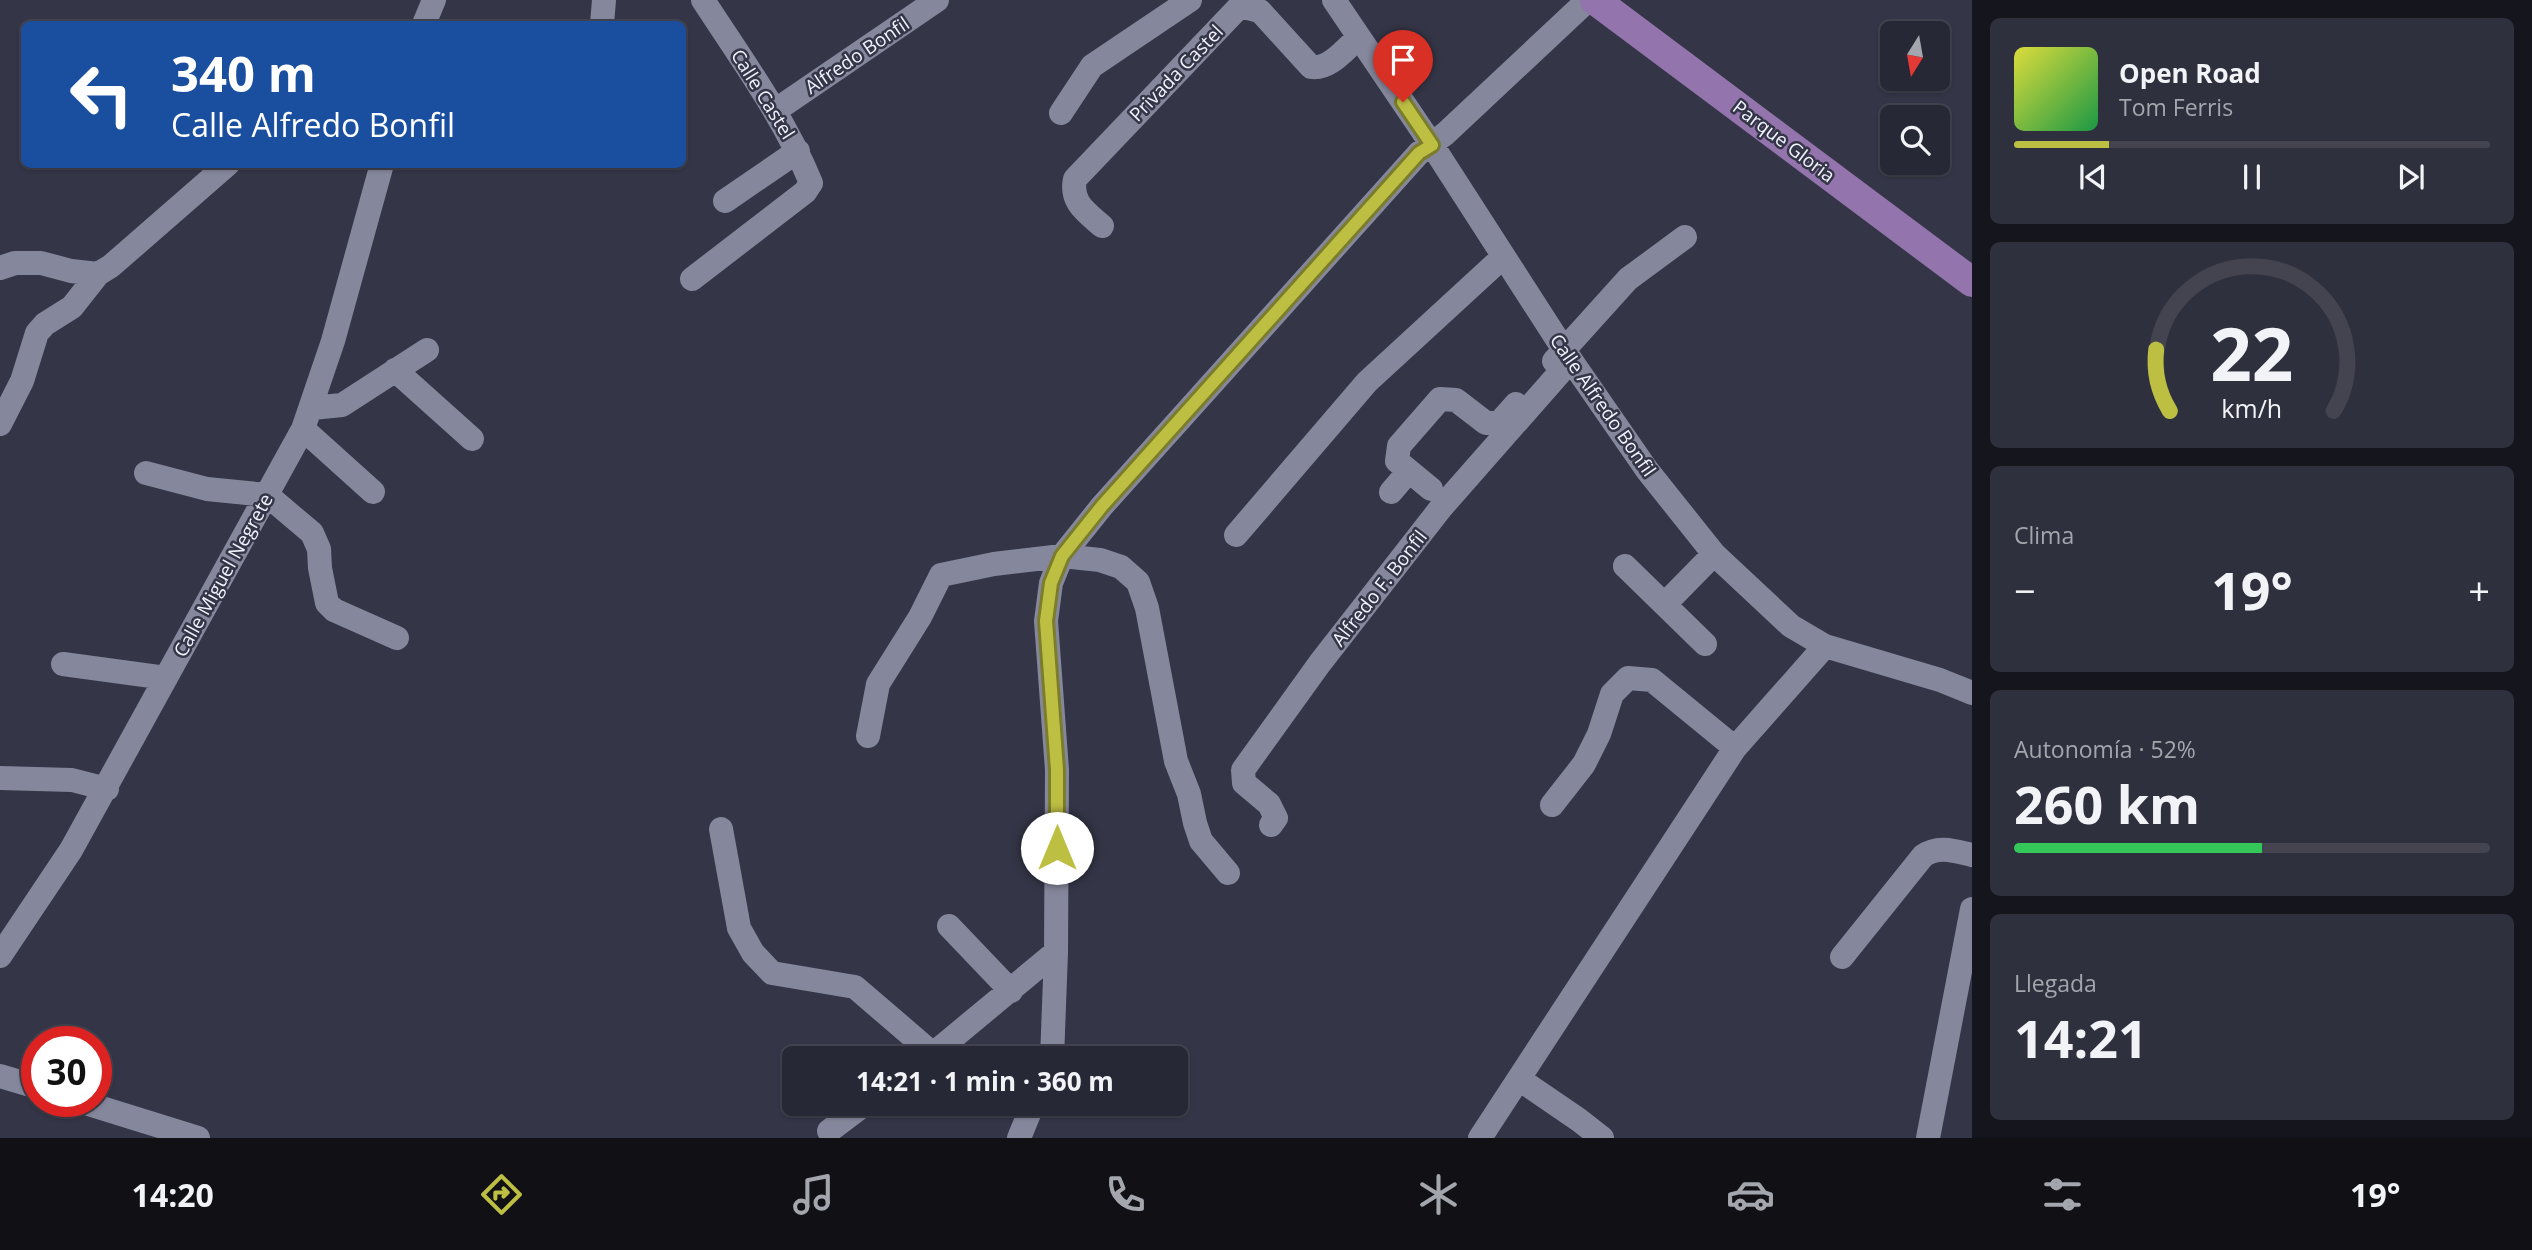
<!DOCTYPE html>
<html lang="es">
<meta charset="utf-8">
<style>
:root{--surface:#272835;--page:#2f303d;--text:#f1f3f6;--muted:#a4a6ad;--line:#434450;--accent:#bdbf43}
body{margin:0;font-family:"Open Sans",sans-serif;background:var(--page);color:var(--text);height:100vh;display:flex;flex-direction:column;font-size:26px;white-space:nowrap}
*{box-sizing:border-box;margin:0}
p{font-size:23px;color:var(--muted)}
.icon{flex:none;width:38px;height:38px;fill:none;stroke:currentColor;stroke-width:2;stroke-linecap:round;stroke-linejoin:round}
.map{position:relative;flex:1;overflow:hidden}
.panel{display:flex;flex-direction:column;gap:18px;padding:18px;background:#15161d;width:560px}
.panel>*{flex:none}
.guide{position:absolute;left:21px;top:21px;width:665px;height:147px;border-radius:10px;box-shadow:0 2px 5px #0004,0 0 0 2px var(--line);background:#1a4fa0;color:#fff;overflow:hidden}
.needle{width:46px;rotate:191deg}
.tools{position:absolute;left:1880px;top:21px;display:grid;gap:14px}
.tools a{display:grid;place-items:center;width:70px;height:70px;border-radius:10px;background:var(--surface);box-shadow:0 2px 5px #0004,0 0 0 2px var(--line);font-size:35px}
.speed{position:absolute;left:21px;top:1026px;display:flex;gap:14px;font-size:35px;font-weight:700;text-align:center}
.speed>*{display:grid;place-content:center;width:91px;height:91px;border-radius:50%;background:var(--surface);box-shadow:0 2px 5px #0004,0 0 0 2px var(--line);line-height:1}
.speed .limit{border:10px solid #d22;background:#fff;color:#111}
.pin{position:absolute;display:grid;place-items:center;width:60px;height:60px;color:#fff;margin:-72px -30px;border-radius:50% 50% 50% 0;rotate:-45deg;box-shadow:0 0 7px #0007}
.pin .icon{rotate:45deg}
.me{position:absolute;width:77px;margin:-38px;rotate:0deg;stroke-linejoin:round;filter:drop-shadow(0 0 5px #0008)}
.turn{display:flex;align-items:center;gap:24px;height:147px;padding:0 35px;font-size:32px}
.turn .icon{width:91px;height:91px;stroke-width:2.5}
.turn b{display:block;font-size:49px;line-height:60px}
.big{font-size:52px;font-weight:700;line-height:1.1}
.panel .tile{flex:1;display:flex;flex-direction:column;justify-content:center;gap:10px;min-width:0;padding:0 24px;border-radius:10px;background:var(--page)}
.panel .dial{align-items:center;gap:0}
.dial svg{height:182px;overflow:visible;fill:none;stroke:var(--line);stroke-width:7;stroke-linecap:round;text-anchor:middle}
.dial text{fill:var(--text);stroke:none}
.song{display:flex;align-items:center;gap:21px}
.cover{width:84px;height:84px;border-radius:10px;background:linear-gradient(135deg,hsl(60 70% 55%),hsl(140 70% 35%))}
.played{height:7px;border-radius:4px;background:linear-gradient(90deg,var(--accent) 20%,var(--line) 20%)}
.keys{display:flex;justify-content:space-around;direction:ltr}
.heat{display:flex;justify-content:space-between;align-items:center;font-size:38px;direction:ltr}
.charge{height:10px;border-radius:5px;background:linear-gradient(90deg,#34c759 52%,var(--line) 0)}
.trip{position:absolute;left:782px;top:1046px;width:406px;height:70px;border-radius:10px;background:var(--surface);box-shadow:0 2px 5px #0004,0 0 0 2px var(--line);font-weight:700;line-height:70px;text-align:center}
.tabs{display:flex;height:112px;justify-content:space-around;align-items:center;background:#101015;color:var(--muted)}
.tabs .icon{width:49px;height:49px}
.tabs .active{color:var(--accent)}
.tabs b{font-size:32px;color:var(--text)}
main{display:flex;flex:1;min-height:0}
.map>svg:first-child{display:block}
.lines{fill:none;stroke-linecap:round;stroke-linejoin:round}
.minor{stroke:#85879c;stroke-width:24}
.major{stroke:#9374ad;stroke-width:30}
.route-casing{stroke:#7b7c2c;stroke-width:18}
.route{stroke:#bdbf43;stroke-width:12}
.labels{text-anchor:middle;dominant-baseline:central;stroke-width:5;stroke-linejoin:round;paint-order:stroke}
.street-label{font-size:19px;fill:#f1f2fe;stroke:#343647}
</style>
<main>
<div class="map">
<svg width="1972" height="1138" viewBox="0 0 1972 1138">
<rect width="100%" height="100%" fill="#343647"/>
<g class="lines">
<path class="minor" d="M 1334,0 L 1432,145 L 1564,350 L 1647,470 L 1714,554 L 1791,626 L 1825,646 L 1940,680 L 1972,693
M 424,24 L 434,0
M 602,24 L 604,0
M 776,110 L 937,0
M 1061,113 L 1092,66 L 1190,0
M 725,201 L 798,151
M 1102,226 C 1086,212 1070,202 1075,179 L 1240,6 L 1260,11 L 1311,67 C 1330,70 1346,48 1359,37
M 0,268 L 15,263 L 41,263 L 71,271 L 98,274 L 111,266 L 228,164
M 692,279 L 805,192 L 811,183 C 784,117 742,60 703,0
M 1554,361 L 1628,279 L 1685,237
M 395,370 L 472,439
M 312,408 L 342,405 L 427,350
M 0,424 L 22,381 L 37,333 L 45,324 L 72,307 L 98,274
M 303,429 L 373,492
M 146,473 L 207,489 L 267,495 L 312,533 L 319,549 L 320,568 L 327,603 L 334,610 L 397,638
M 1431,489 L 1397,461 L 1399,446 L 1440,399 L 1456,400 L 1486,423 L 1499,423 L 1516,404
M 1391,492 L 1409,471
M 1236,535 L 1367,382 L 1503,257
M 1625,566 L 1705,644
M 1665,604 L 1714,554
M 63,664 L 166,678
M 868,736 L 878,684 L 920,617 L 941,575 L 994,564 L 1062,556 L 1100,560 L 1121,567 L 1138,582 L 1147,608 L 1176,761 L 1189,794 L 1195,823 L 1201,841 L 1228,873
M 0,778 L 72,780 L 107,789
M 1552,805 L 1584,764 L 1599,734 L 1612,694 L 1628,678 L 1652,680 L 1735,748
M 1271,825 L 1276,818 L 1269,804 L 1244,783 L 1243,770 L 1320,663 L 1440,509 L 1571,360
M 721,829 L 739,928 L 753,953 L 772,973 L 855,987 L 933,1054
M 949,926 L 1011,991
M 0,956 L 71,850 L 303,429 L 333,341 L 382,164
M 1842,957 L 1923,856 C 1938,845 1955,851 1972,855
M 927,1059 L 1056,952
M 1052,1059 L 1056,952 L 1057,770 L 1046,621 L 1051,583 L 1062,556 L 1102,506 L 1419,153 L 1445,134 L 1588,0
M 0,1076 L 37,1087
M 1519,1079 L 1579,1120 L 1602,1138
M 79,1101 L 198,1138
M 829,1131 L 865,1104
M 1019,1138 L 1033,1104
M 1480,1138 L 1735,748 L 1825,646
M 1928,1138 L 1972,909"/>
<path class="major" d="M 1595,0 L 1972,282"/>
</g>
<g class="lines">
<g class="route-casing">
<path id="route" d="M 1057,848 L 1057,770 L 1046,621 L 1051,583 L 1062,556 L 1102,506 L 1419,153 L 1432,145 L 1403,102"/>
</g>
<use href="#route" class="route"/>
</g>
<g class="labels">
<g class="street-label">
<text transform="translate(857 55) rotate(-34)">Alfredo Bonfil</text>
<text transform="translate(1176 73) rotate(-46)">Privada Castel</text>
<text transform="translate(763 94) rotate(58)">Calle Castel</text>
<text transform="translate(1784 141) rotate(37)">Parque Gloria</text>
<text transform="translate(1603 405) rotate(55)">Calle Alfredo Bonfil</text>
<text transform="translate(223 575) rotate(-61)">Calle Miguel Negrete</text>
<text transform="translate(1379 588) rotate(-52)">Alfredo F. Bonfil</text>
</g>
</g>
</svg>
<div class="tools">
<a><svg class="needle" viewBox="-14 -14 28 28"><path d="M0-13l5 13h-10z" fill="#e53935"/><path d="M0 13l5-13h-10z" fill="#a4a6ad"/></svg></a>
<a><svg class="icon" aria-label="search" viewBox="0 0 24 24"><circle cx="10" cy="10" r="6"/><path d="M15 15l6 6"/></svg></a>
</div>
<div class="speed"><div class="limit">30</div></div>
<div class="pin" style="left:1403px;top:102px;background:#d93025"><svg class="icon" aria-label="arrive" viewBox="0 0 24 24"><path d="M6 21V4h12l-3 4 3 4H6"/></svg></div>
<svg class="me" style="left:1057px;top:848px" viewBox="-20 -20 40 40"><circle r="19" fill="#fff"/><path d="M0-13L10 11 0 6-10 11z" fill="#bdbf43"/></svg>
<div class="trip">14:21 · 1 min · 360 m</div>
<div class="guide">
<div class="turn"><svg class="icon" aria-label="left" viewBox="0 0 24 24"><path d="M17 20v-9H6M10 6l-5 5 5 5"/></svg><div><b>340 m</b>Calle Alfredo Bonfil</div></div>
</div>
</div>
<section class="panel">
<div class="tile">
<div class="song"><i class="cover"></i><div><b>Open Road</b><p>Tom Ferris</p></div></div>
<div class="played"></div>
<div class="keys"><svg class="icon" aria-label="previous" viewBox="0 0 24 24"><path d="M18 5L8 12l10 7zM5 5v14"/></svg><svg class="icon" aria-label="pause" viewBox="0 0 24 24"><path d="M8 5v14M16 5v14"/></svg><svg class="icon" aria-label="next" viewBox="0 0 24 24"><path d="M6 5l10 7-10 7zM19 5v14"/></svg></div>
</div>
<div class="tile dial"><svg viewBox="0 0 100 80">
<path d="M14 69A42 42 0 1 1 86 69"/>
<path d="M14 69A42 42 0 0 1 8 42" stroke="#bdbf43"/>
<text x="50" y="56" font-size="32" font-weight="700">22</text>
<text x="50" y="72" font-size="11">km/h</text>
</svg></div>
<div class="tile"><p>Clima</p>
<div class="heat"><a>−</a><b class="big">19°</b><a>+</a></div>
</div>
<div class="tile"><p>Autonomía · 52%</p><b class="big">260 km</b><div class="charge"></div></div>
<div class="tile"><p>Llegada</p><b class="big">14:21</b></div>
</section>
</main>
<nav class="tabs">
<b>14:20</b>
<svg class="icon active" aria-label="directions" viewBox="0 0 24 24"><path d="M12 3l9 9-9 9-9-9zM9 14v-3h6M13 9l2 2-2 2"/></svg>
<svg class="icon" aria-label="music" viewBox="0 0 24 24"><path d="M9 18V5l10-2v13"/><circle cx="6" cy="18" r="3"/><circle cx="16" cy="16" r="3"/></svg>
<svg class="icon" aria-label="phone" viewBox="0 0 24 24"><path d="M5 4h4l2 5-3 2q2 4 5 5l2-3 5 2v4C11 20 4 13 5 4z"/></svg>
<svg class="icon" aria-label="climate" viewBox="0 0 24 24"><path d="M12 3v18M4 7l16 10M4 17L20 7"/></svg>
<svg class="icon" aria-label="car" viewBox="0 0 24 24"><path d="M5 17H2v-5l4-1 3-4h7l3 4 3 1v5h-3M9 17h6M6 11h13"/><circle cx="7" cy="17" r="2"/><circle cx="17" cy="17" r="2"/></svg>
<svg class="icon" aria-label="filters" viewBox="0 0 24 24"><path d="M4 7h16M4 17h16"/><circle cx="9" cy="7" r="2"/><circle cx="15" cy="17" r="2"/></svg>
<b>19°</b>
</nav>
